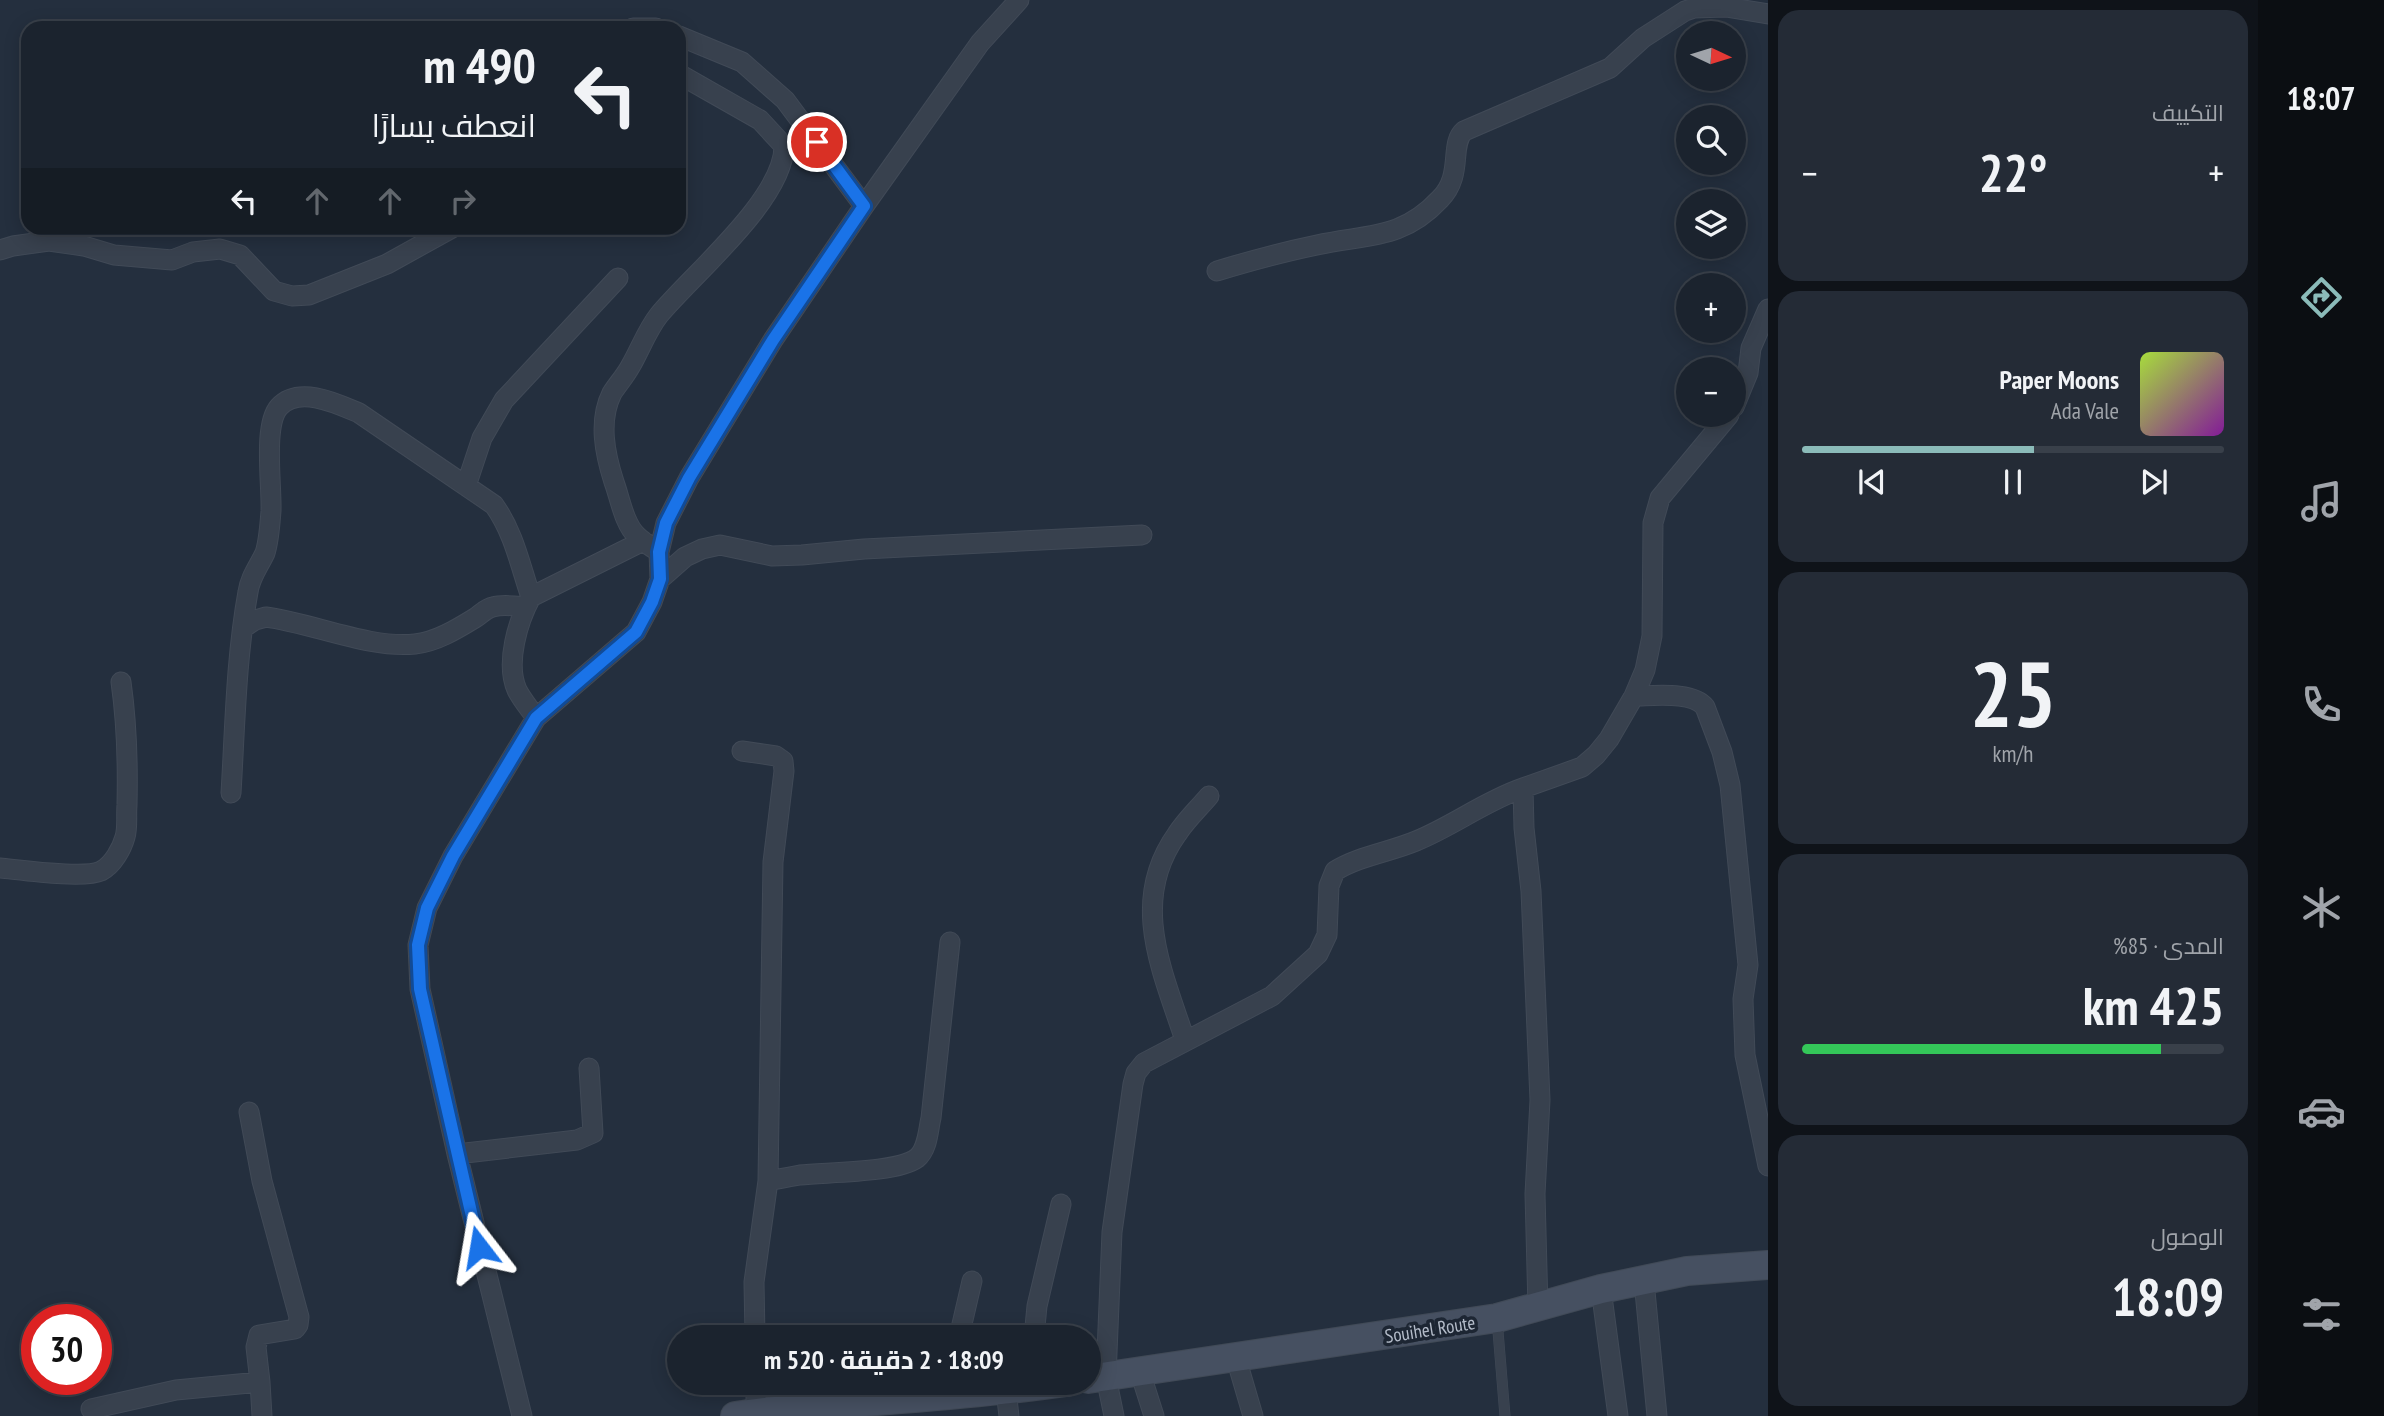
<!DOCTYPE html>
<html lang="ar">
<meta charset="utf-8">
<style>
:root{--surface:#1b232e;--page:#242b36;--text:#f1f3f6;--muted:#a0a4aa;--line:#39404a;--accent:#8bbbb9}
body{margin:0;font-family:"PT Sans Narrow",Cairo,sans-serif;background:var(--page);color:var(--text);direction:rtl;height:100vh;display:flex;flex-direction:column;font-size:26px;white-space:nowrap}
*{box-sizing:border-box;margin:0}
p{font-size:23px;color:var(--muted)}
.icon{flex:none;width:38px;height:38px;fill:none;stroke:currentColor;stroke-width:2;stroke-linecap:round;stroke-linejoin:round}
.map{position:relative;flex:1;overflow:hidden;direction:ltr}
.sheet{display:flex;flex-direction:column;gap:10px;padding:10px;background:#0f1319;width:490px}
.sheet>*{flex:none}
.banner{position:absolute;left:21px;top:21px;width:665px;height:214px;border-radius:21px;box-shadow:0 4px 18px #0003,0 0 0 2px var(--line);direction:rtl;background:#1b232e;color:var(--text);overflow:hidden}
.needle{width:46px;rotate:94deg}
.tools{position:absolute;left:1676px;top:21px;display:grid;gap:14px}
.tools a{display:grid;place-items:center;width:70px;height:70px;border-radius:50%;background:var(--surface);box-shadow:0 4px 18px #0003,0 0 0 2px var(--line);font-size:35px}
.speed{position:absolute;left:21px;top:1304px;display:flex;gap:14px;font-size:35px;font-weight:700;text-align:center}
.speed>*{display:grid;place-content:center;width:91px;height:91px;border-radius:50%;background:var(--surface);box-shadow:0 4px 18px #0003,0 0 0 2px var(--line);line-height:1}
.speed .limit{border:10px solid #d22;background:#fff;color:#111}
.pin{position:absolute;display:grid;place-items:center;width:60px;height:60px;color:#fff;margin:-30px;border:4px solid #fff;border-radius:50%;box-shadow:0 2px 7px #0007}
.me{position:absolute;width:77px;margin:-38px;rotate:346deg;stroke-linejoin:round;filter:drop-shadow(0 0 5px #0008)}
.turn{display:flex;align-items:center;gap:24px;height:147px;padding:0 35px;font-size:32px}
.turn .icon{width:91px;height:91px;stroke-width:2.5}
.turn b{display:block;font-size:49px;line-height:60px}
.lanes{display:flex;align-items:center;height:66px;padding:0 35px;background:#0003;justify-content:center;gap:35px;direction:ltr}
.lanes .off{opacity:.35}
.big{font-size:52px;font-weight:700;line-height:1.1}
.sheet .widget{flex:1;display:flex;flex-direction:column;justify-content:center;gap:10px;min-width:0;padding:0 24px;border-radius:21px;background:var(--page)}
.sheet .dial{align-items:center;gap:0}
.dial b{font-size:91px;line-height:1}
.song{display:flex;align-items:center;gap:21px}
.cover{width:84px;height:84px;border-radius:10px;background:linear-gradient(135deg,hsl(80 70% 55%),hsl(290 70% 35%))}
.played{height:7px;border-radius:4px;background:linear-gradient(90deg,var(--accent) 55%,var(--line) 55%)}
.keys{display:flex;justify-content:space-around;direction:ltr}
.heat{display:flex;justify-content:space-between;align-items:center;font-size:38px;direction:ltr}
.charge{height:10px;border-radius:5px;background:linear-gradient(90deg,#34c759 85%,var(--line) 0)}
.trip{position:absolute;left:667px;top:1325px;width:434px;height:70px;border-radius:35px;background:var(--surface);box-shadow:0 4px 18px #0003,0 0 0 2px var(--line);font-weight:700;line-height:70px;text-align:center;direction:rtl}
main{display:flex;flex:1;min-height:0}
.tabs{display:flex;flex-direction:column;width:126px;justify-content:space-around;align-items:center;background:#0b0e12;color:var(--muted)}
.tabs .icon{width:49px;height:49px}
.tabs .current{color:var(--accent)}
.tabs b{font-size:32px;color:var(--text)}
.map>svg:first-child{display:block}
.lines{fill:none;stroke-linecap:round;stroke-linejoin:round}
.lane-casing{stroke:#414a57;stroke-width:11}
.street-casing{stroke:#414a57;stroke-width:21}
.secondary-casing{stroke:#414a57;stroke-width:30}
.lane{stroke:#38414e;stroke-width:10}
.street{stroke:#38414e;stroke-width:19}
.secondary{stroke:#465061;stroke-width:28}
.route-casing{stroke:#114b97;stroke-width:18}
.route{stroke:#1a73e8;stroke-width:12}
.labels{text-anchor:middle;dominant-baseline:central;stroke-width:7;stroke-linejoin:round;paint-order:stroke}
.street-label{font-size:19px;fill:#b4bcc9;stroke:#1d2633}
</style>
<main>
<nav class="tabs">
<b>18:07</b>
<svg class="icon current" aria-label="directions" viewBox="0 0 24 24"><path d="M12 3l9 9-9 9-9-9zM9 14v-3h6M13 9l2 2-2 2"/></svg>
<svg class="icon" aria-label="music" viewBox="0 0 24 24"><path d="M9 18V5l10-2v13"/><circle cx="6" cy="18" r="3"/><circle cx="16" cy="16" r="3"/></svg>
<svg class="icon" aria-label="phone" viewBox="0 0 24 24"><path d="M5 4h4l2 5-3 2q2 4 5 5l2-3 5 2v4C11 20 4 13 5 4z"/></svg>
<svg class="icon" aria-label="climate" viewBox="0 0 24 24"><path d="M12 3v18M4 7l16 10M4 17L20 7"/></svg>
<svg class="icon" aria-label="car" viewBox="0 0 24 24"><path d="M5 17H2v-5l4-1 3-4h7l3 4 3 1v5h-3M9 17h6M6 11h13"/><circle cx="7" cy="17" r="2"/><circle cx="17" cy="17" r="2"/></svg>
<svg class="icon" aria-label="filters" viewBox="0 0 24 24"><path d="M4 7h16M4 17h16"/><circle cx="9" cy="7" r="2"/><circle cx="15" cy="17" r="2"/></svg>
</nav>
<section class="sheet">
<div class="widget"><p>التكييف</p>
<div class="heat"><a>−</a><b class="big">22°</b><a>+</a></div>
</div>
<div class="widget">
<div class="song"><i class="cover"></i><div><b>Paper Moons</b><p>Ada Vale</p></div></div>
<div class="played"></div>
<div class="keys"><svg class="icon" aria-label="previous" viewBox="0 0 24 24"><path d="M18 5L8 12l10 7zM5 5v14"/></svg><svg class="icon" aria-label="pause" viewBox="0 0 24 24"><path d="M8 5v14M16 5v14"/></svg><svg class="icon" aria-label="next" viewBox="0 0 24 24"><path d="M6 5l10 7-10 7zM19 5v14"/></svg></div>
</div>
<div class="widget dial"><b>25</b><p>km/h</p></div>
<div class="widget"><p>المدى · 85%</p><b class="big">425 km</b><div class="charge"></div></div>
<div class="widget"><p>الوصول</p><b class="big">18:09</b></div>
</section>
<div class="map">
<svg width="1768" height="1416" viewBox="0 0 1768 1416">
<rect width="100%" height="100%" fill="#242f3e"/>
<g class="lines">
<g class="lane-casing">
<path id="lane" d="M 1497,1319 L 1505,1416"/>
</g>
<g class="street-casing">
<path id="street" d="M 633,28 L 656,28
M 679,36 L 742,62 L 785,100 L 864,206
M 0,250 L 13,246 L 49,241 L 84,246 L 114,255 L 172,260 L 193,252 L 220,249 L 240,255 L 274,291 L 292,296 L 309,295 L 387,264 L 452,228
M 1217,271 C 1250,261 1283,252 1317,245 C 1367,234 1402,240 1440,199 C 1464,175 1449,144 1464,131 L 1610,68 L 1643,38 L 1685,11 L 1694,8 L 1726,7 L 1768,14
M 1734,407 L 1748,373 L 1751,348 L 1768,309
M 466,486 L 482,438 L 504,400 L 618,278
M 659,552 C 652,547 643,542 637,536 C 624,524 620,498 614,482 C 605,454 598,421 612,393 C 618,384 625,376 630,367 C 640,350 647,330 659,315 C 693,274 784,199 784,146 L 760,120 L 679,74
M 660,579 L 685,557 L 702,549 L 720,545 L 772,556 L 802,555 L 864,549 L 1142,535
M 243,628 L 255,620 L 266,617 C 312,623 370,649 415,644 C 436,642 457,629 475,618 C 480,615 486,608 493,607 C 503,604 515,606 525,607
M 1634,696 C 1653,696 1693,691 1705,707 L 1722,752 L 1730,785 L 1748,965 L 1743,999 L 1745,1055 L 1768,1166
M 536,718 C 530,709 522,700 517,690 C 505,663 518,621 531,597 L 643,541
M 742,751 L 776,756 L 783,761 L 784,771 L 773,862 L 768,1181 L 754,1282 L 755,1337
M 231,793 C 235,727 236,658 248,592 C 250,577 259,566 265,553 C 269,541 270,523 271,511 C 272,485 263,425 279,407 C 299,385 338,404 359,413 L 494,505 C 514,533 520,565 531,597
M 0,868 C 21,870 84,879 101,871 C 113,865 122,848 125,837 C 128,827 126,815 127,805 C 128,762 127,724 121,682
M 1185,1040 C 1162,970 1129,901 1177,834 C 1186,820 1198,809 1209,796
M 249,1112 L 262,1181 L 299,1317 L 298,1325 L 295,1329 L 259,1335 L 256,1347 L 260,1382
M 457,1154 L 577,1140 L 593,1133 L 589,1068
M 768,1181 C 778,1179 789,1177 800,1175 C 827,1172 897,1173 917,1158 C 928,1149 928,1130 931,1118 L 950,942
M 1644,1281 L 1657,1416
M 1601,1289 L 1618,1416
M 1538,1308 L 1535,1194 L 1540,1100 L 1531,891 L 1524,828 L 1523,788 L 1582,767 L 1596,755 L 1609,739 L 1634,696 L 1645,670 L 1652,636 L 1653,523 L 1660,498 L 1729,415
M 959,1337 L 972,1281
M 1034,1337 L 1037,1306 L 1061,1204
M 1236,1358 L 1253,1416
M 1140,1372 L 1154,1416
M 756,1382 L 756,1413
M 1006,1391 L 1009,1416
M 91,1409 L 176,1390 L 260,1382 L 262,1416
M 522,1416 L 457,1154 L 420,989 L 418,945 L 427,908 L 453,856 L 536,718 L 636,632 L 652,602 L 660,579 L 659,552 L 666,523 L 689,478 L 773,340 L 864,206 L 980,43 L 1019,0
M 1114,1416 L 1106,1377 L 1112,1232 L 1133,1084 L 1136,1073 L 1144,1063 L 1272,996 L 1318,954 L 1327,935 L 1329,886 L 1335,871 C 1359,856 1390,852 1416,841 C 1453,826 1485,801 1523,788"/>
</g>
<g class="secondary-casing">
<path id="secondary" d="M 1088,1379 L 1497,1318 L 1601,1289 L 1687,1271 L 1768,1265
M 735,1416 C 846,1400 957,1398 1067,1382"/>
</g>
<use href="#lane" class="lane"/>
<use href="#street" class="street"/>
<use href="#secondary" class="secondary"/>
</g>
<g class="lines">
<g class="route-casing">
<path id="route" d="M 479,1247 L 420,989 L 418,945 L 427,908 L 453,856 L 536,718 L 636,632 L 652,602 L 660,579 L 659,552 L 666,523 L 689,478 L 773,340 L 864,206 L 817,142"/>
</g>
<use href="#route" class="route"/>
</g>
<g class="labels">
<g class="street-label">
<text transform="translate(1430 1329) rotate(-9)">Souihel Route</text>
</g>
</g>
</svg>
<div class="tools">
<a><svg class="needle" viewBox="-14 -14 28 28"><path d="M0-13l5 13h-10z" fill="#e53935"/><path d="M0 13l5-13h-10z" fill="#a0a4aa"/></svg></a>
<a><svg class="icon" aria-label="search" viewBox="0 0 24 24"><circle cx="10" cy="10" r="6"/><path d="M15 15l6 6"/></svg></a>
<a><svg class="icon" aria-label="layers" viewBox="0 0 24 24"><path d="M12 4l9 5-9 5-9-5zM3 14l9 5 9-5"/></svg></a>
<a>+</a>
<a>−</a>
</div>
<div class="speed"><div class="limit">30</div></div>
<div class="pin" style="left:817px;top:142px;background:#d93025"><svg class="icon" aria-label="arrive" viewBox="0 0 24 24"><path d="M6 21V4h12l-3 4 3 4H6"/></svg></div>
<svg class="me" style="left:479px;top:1247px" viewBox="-20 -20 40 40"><path d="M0-17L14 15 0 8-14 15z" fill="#1a73e8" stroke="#fff" stroke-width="4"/></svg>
<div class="trip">18:09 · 2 دقيقة · 520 m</div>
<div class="banner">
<div class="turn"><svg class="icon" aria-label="left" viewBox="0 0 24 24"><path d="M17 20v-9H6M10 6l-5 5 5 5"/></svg><div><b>490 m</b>انعطف يسارًا</div></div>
<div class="lanes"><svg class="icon" aria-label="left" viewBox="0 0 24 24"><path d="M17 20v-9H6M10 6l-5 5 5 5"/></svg><svg class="icon off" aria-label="ahead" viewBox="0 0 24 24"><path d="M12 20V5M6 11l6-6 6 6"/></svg><svg class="icon off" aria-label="ahead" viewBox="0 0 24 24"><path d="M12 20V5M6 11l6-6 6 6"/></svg><svg class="icon off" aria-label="right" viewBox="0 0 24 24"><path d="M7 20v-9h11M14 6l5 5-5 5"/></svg></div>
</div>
</div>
</main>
